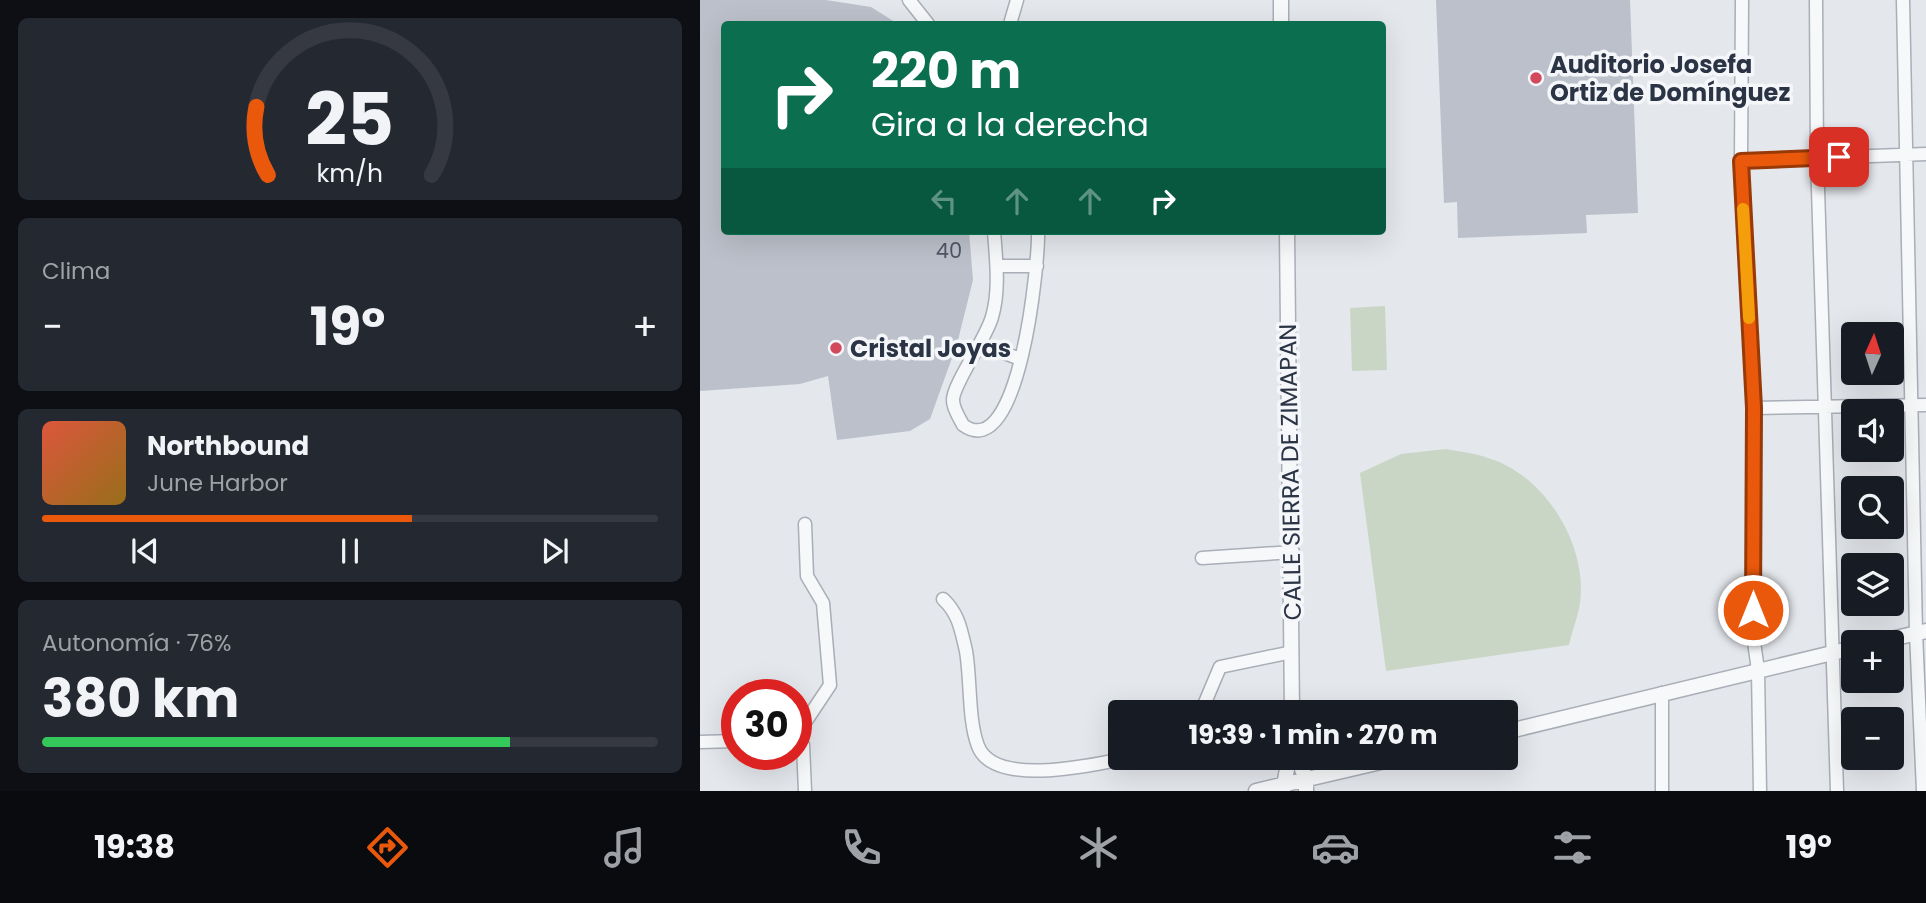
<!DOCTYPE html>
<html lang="es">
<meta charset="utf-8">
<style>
:root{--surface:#171b24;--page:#242831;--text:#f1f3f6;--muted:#9ea1a6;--line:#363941;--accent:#ea580c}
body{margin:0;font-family:Poppins,sans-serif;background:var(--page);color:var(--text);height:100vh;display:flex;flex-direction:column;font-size:26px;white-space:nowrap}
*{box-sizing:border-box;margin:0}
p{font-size:23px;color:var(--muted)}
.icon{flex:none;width:38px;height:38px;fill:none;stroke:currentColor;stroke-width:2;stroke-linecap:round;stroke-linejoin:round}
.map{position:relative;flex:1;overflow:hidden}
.drawer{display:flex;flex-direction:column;gap:18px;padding:18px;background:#0d0f14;width:700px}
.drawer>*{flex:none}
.top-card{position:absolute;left:21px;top:21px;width:665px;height:214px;border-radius:7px;box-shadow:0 7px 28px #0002;background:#0b6e4f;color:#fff;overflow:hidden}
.needle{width:46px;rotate:3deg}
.fabs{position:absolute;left:1141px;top:322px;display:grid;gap:14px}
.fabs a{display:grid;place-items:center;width:63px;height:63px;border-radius:7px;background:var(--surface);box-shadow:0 7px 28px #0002;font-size:35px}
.speed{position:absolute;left:21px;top:679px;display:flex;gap:14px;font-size:35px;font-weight:700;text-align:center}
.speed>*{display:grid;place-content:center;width:91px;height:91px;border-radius:50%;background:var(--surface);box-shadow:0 7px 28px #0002;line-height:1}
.speed .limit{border:10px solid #d22;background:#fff;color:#111}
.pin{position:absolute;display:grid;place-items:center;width:60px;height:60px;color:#fff;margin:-30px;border-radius:14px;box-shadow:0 4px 10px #0006}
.me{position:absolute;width:77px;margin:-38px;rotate:0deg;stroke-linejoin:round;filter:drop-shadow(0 0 5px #0008)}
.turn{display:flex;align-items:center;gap:24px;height:147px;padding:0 35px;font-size:32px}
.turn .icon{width:91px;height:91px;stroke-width:2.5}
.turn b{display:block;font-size:49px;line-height:60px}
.lanes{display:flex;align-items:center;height:66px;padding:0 35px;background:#0003;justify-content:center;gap:35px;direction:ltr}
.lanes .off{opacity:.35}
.big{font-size:52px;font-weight:700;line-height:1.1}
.drawer .tile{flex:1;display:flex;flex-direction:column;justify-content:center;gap:10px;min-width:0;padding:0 24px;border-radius:10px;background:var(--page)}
.drawer .dial{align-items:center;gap:0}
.dial svg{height:182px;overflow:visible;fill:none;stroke:var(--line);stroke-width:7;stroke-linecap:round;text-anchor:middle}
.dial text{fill:var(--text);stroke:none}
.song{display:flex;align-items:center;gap:21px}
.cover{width:84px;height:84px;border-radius:10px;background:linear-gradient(135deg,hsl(10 70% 55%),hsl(40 70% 35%))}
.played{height:7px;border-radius:4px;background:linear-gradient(90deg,var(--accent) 60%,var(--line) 60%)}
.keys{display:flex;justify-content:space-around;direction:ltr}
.heat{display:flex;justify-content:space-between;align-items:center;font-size:38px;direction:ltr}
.charge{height:10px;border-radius:5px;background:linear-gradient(90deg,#34c759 76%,var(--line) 0)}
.trip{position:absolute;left:408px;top:700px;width:410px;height:70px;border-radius:7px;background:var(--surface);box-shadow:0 7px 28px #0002;font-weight:700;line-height:70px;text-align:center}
.tab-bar{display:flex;height:112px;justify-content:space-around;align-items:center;background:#090b0e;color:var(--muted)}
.tab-bar .icon{width:49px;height:49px}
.tab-bar .current{color:var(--accent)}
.tab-bar b{font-size:32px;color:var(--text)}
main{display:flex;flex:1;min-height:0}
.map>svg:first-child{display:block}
.green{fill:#c9d6c5}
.building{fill:#bbc0ca}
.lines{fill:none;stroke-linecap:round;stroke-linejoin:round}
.minor-casing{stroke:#a9aeb7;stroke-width:15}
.tertiary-casing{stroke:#a9aeb7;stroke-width:17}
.minor{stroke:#f7f8fa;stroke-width:12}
.tertiary{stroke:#f7f8fa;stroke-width:14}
.route-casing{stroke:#983908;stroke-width:18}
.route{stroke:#ea580c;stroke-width:12}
.slow{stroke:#f59e0b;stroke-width:12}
.poi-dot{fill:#d1495b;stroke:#f4f6f9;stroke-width:2.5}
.labels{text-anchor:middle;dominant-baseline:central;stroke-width:7;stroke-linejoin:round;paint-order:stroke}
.number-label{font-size:21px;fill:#4f5766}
.poi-label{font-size:24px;font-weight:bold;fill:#2b3445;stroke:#f4f6f9;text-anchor:start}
.street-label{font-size:24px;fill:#2b3445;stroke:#f4f6f9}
</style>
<main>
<section class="drawer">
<div class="tile dial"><svg viewBox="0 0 100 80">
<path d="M14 69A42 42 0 1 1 86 69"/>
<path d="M14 69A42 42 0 0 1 9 39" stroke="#ea580c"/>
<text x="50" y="56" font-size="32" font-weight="700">25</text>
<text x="50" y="72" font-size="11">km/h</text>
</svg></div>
<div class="tile"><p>Clima</p>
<div class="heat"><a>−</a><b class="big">19°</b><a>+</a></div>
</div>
<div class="tile">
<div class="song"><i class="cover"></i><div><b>Northbound</b><p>June Harbor</p></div></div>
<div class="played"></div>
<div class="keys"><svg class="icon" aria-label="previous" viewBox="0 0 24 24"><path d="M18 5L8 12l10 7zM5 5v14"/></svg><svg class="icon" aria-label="pause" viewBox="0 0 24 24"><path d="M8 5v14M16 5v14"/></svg><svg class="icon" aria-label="next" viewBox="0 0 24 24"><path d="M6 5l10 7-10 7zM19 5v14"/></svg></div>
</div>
<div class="tile"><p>Autonomía · 76%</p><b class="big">380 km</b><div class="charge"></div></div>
</section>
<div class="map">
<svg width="1226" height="791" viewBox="0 0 1226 791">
<rect width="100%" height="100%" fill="#e4e7ec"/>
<path class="green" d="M 685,306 L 687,370 L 652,371 L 650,308 Z
M 746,449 C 760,452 775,453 788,458 C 845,475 888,545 880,603 C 878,617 872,631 869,645 L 686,671 L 660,473 L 701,454 Z"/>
<path class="building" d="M 0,0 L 126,0 L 171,7 L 198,24 L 24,24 L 24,231 L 269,231 L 273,280 L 257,344 L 230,419 L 210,431 L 137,440 L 128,376 L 100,384 L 0,391 Z
M 736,0 L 930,0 L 938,213 L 886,215 L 887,233 L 758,238 L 757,202 L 744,203 Z"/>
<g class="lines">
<g class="minor-casing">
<path id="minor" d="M 209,0 L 228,24
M 1042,0 L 1041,161 L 1054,408 L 1053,635 L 1058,670 L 1060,791
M 1116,0 L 1117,157 L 1137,791
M 1203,0 L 1216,633 L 1223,791
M 310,24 L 317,0
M 1041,161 L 1226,154
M 294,231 C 296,259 300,290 292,317 C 286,339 253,384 253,400 C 253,409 259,417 263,425 C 320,466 339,260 338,231
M 297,266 L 337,266
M 279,350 L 299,351 L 320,359
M 1054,408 L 1226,405
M 502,558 L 593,552
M 243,599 C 259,614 261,630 266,651 C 271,680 268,720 278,746 C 294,788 393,765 427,758
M 962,693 L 962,791
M 501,712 L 520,667 L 592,652
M 96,736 L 130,685 L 123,603 L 107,576 L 105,524
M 96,739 L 103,745 L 105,791
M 0,742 L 37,741"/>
</g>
<g class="tertiary-casing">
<path id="tertiary" d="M 581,0 L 581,24
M 587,231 L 592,712
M 1178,642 L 1226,631
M 805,732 L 1153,648
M 598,758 L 606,780 L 606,791
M 556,791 L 698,758
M 583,791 L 589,758"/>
</g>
<use href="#minor" class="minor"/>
<use href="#tertiary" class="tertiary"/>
</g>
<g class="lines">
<g class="route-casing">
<path id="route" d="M 1053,610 L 1054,408 L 1041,161 L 1139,157"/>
</g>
<use href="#route" class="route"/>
<path class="slow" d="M 1043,209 L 1049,318"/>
</g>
<g class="poi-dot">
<circle cx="836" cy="78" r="7"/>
<circle cx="136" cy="348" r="7"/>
</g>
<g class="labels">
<g class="number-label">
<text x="249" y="250">40</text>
</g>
<g class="poi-label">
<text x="850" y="64">Auditorio Josefa<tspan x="850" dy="28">Ortiz de Domínguez</tspan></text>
<text x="150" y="348">Cristal Joyas</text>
</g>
<g class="street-label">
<text transform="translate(590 472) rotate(-91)">CALLE SIERRA DE ZIMAPAN</text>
</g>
</g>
</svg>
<div class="fabs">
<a><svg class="needle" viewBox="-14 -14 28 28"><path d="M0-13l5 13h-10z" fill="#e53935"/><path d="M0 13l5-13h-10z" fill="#9ea1a6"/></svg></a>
<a><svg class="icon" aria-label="sound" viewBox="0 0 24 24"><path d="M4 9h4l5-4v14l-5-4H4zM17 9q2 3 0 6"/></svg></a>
<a><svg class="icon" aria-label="search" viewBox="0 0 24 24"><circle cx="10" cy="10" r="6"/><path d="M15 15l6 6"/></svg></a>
<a><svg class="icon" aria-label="layers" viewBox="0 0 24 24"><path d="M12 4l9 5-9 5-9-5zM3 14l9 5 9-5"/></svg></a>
<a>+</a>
<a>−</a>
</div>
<div class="speed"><div class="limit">30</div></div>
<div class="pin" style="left:1139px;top:157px;background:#d93025"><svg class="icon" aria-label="arrive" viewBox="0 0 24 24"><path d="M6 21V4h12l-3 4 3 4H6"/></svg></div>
<svg class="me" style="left:1053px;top:610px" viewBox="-20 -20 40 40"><circle r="17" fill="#ea580c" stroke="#fff" stroke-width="3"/><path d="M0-11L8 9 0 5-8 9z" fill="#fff"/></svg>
<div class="trip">19:39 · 1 min · 270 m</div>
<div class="top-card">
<div class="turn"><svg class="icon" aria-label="right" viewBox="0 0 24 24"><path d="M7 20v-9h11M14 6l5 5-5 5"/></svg><div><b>220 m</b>Gira a la derecha</div></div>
<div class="lanes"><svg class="icon off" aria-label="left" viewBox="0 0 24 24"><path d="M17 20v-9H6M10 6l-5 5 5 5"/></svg><svg class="icon off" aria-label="ahead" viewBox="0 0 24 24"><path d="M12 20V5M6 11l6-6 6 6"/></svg><svg class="icon off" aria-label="ahead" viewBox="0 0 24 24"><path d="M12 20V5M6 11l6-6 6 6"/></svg><svg class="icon" aria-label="right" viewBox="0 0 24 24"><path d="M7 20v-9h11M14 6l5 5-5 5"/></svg></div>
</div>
</div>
</main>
<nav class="tab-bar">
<b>19:38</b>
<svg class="icon current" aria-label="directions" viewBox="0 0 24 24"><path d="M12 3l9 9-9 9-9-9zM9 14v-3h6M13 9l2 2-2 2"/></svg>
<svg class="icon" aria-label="music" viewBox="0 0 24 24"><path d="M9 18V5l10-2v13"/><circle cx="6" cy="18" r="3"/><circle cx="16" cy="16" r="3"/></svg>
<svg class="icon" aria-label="phone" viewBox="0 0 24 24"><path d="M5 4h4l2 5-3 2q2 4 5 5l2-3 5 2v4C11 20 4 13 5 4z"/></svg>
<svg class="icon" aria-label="climate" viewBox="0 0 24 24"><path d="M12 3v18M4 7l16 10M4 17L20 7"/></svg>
<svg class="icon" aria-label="car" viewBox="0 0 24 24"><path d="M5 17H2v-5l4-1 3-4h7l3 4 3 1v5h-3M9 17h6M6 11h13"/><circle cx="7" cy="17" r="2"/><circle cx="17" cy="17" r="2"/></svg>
<svg class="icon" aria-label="filters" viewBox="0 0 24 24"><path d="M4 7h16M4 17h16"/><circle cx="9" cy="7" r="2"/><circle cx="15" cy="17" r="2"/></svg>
<b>19°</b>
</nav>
